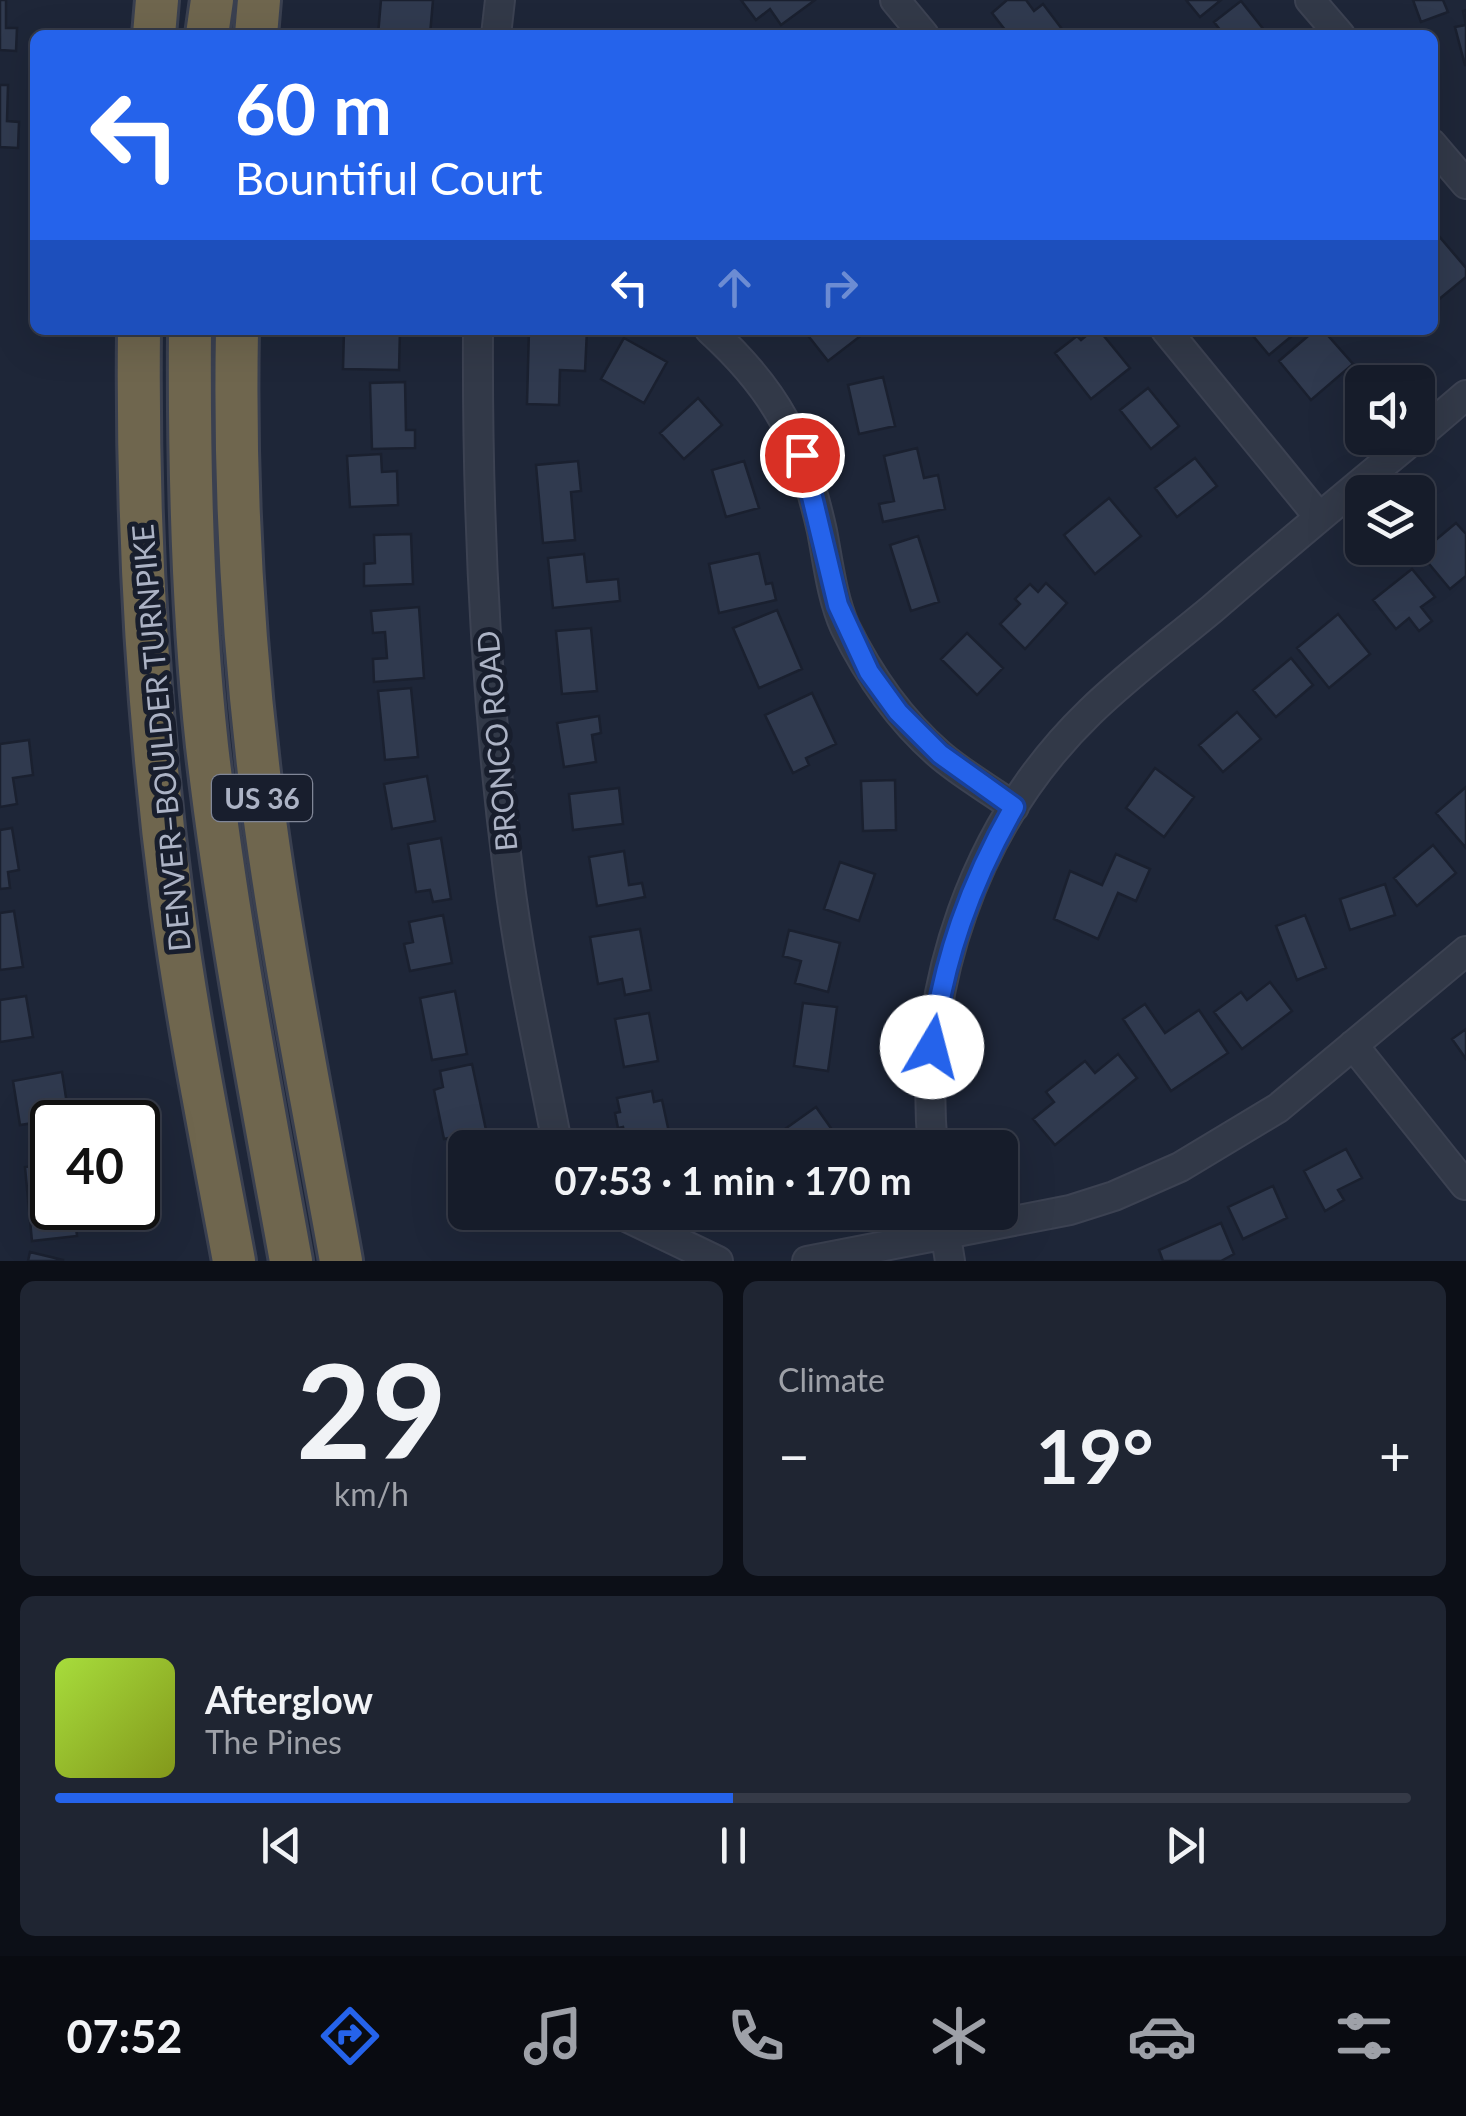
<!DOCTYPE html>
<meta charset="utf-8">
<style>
:root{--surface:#161c2a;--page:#1f2532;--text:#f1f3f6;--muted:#9ea1a8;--line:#353a47;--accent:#2563eb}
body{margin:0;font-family:Lato,sans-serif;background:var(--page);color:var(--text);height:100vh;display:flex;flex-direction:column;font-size:38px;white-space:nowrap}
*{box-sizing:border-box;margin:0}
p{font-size:32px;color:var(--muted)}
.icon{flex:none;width:55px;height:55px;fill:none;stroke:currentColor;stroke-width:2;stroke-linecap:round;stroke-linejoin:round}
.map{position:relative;height:1261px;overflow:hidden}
.details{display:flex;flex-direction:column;gap:20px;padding:20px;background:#0c0f17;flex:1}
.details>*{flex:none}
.guide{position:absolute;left:30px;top:30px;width:1408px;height:305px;border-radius:15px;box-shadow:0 10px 40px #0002,0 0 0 2px var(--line);background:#2563eb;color:#fff;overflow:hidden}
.fabs{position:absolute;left:1345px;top:365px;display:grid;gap:20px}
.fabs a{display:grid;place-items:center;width:90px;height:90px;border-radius:15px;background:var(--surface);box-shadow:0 10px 40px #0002,0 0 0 2px var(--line);font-size:50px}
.speed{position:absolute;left:30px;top:1100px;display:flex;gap:20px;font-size:50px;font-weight:700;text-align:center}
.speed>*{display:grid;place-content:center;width:130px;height:130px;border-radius:50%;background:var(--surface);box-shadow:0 10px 40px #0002,0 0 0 2px var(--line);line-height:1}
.speed .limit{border:5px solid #111;border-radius:15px;background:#fff;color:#111}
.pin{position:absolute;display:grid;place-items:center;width:85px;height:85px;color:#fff;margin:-42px;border:5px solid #fff;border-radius:50%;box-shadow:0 2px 10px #0007}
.me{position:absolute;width:110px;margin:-55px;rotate:8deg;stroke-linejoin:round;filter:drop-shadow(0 0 8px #0008)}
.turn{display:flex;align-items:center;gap:35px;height:210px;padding:0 40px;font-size:45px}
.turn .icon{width:130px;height:130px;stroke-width:2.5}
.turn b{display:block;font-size:70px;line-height:85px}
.lanes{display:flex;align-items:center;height:95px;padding:0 40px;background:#0003;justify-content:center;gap:50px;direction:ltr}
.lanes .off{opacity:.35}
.big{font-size:75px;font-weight:700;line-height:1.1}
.details .tile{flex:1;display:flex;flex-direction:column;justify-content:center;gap:15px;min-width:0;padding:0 35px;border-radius:15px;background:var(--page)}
.details .dial{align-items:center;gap:0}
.dial b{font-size:130px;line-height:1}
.song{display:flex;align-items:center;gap:30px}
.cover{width:120px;height:120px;border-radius:15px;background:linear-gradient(135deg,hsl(80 70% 55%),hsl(70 70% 35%))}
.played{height:10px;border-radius:5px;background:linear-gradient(90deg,var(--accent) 50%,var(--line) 50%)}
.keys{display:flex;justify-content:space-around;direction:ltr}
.heat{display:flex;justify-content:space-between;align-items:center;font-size:55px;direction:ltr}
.details .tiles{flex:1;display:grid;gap:20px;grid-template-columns:1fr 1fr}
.tile:last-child{grid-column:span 2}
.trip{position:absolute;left:448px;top:1130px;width:570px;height:100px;border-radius:15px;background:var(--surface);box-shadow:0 10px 40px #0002,0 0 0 2px var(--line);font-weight:700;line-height:100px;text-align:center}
.menu{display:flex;height:160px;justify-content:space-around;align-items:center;background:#090b11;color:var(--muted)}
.menu .icon{width:70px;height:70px}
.menu .active{color:var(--accent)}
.menu b{font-size:45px;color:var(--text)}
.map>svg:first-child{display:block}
.building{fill:#303a4f;stroke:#1a202f;stroke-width:2.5}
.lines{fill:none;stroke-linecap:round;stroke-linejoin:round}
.minor-casing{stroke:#3c4252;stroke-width:32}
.highway-casing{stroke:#3a4050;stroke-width:48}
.minor{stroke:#323948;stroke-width:28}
.highway{stroke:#6f664e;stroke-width:42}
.route-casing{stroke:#184099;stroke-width:25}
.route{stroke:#2563eb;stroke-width:18}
.labels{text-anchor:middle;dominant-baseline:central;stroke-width:10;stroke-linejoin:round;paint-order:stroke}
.shield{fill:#181e2d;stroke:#808697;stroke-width:2.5}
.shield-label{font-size:28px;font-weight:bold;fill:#acb3c5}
.street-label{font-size:30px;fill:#acb3c5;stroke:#181e2d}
</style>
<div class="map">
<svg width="1466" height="1261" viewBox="0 0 1466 1261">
<rect width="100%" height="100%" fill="#1e2638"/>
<path class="building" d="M 0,0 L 6,0 L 6,28 L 17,28 L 16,51 L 0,50 Z
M 381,0 L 433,0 L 430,35 L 378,35 Z
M 741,0 L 815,0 L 781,25 L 770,9 L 756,20 Z
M 1007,0 L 1026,0 L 1034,11 L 1043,4 L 1065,33 L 1009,35 L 992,13 Z
M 1186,0 L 1221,0 L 1200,17 Z
M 1413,0 L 1443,0 L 1448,12 L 1421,22 Z
M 1241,1 L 1268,35 L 1224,35 L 1214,22 Z
M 1466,10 L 1466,65 L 1465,65 L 1455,27 L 1466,25 L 1463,11 Z
M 0,85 L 8,85 L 7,121 L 19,122 L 18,148 L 0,147 Z
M 1432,228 L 1466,268 L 1466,277 L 1432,305 Z
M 344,330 L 400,330 L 399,370 L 343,369 Z
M 529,330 L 587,330 L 585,371 L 560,370 L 559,405 L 527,404 Z
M 810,330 L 866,330 L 867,331 L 828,361 L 806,333 Z
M 1093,330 L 1099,330 L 1130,368 L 1091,399 L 1055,353 L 1077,336 L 1081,340 Z
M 1248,330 L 1299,330 L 1269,355 Z
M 1315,330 L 1323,330 L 1353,364 L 1311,400 L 1279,361 Z
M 624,338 L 667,362 L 644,403 L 601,379 Z
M 883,377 L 895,426 L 859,434 L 848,385 Z
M 405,382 L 406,430 L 415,430 L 415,448 L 372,449 L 370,383 Z
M 1148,388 L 1179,426 L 1151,449 L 1120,410 Z
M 698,398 L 722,425 L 684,459 L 660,433 Z
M 917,448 L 924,478 L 938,475 L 945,509 L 883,522 L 879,504 L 894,501 L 884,456 Z
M 381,454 L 382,472 L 397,471 L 398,505 L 350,507 L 347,456 Z
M 1195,458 L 1217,486 L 1177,517 L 1155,488 Z
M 578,461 L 581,491 L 571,492 L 575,540 L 543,543 L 536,465 Z
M 744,461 L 759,508 L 726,517 L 712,470 Z
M 1109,498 L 1141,536 L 1095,574 L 1064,535 Z
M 1456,523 L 1466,534 L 1466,576 L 1450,589 L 1420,553 Z
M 411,534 L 413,584 L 364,586 L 364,564 L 375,563 L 374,535 Z
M 918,536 L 939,602 L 911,611 L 890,545 Z
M 759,553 L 766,584 L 772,583 L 776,600 L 719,613 L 709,564 Z
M 584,554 L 587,582 L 618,579 L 620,601 L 553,608 L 548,558 Z
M 1412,569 L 1435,597 L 1421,607 L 1432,621 L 1419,631 L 1409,618 L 1396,629 L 1373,600 Z
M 1046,583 L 1067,603 L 1025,649 L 1000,624 L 1020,604 L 1015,599 L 1030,584 L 1038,592 Z
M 419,607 L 424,678 L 374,682 L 373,659 L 387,658 L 385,632 L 373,633 L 371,611 Z
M 777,610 L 802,669 L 759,688 L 733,628 Z
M 1338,614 L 1370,654 L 1329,688 L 1297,648 Z
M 591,628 L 597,691 L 562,694 L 556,631 Z
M 967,633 L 1003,668 L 977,695 L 941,659 Z
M 1291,658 L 1313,685 L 1276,717 L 1253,690 Z
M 411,688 L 418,757 L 385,760 L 378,691 Z
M 812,693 L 836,744 L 806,758 L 809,765 L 793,773 L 765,715 Z
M 1237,712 L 1261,739 L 1223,772 L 1199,745 Z
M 599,716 L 601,733 L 592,735 L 596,762 L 564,767 L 557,723 Z
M 29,740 L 33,775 L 13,778 L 17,804 L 0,807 L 0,744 Z
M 1155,768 L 1194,797 L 1164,837 L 1126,808 Z
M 427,776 L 435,821 L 392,829 L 384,784 Z
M 895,780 L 896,830 L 863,831 L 861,781 Z
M 1466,787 L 1466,848 L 1436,813 Z
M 619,788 L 623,824 L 573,830 L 569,794 Z
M 12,828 L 19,870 L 8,872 L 10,888 L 0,889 L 0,830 Z
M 441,838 L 451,899 L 433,902 L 430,890 L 416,892 L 408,844 Z
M 1433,845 L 1456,873 L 1417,906 L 1394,878 Z
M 624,851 L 629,885 L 642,883 L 645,897 L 597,906 L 589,857 Z
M 1116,854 L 1150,869 L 1136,901 L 1118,893 L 1098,939 L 1054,919 L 1070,871 L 1102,885 Z
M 840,862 L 875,874 L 859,921 L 824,909 Z
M 1385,884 L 1395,915 L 1350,930 L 1340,899 Z
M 14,911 L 23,967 L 0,970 L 0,913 Z
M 443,915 L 452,963 L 410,971 L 404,944 L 413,942 L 409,922 Z
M 1305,915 L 1326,968 L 1297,980 L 1276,926 Z
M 640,929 L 651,990 L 625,995 L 622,979 L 598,984 L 590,937 Z
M 789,930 L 840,943 L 828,992 L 795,983 L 801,961 L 783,956 Z
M 1270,982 L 1292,1011 L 1242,1049 L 1214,1012 L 1241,992 L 1247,1000 Z
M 455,991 L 467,1054 L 432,1060 L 420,998 Z
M 26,996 L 33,1037 L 0,1042 L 0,1000 Z
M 803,1003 L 837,1007 L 828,1071 L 794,1066 Z
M 1145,1004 L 1165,1033 L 1199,1010 L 1228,1053 L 1171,1091 L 1123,1019 Z
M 649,1013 L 658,1061 L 624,1067 L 615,1019 Z
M 1466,1029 L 1466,1059 L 1452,1039 Z
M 1118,1054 L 1137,1078 L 1055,1145 L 1033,1119 L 1054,1102 L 1046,1092 L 1085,1061 L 1095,1073 Z
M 472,1064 L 486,1130 L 444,1139 L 434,1090 L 443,1087 L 440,1071 Z
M 62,1072 L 67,1104 L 55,1106 L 57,1118 L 76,1115 L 77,1122 L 52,1122 L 51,1148 L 46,1121 L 20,1125 L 13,1081 Z
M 652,1091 L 654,1102 L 662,1100 L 670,1137 L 627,1146 L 623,1127 L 618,1128 L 615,1113 L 620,1112 L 617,1098 Z
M 816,1107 L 845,1148 L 798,1148 L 785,1129 Z
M 1346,1149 L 1362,1178 L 1338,1190 L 1344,1200 L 1325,1211 L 1304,1171 Z
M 465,1159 L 465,1212 L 454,1214 L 448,1184 L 457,1183 L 452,1161 Z
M 52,1164 L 52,1208 L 74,1208 L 77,1236 L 32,1241 L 25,1167 Z
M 1273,1186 L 1287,1218 L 1243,1239 L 1228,1207 Z
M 1221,1223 L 1234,1254 L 1221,1261 L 1163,1261 L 1159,1250 Z
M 30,1252 L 63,1260 L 63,1261 L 28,1261 Z"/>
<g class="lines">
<g class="minor-casing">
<path id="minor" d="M 895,0 L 924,35
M 1310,0 L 1340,35
M 496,35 L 500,0
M 1432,144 L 1466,184
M 478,330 C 477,510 485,691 508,870 C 519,963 540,1055 558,1148
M 710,330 C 778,392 802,442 822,531 C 828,562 832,598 845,627 C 868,674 899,719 939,754 C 962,774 989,789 1014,807
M 1166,330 L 1319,517
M 1418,436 L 1466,395
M 1353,1045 L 1465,1185
M 933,1148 C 917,989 975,823 1090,712 C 1128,675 1171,643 1212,609 C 1279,551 1347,494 1415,438
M 616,1212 L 718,1261
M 942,1212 L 950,1261
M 807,1261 L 1070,1210 L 1114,1196 L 1180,1167 L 1278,1108 L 1466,951"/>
</g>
<g class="highway-casing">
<path id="highway" d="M 154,35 L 157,0
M 207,35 L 212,0
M 256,35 L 259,0
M 139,330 C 137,522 147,713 172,903 C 188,1023 212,1142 234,1261
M 190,330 C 189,469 192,608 207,746 C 227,919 260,1090 291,1261
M 237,330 C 234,489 243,648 263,806 C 283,958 314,1110 341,1261"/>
</g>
<use href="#minor" class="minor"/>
<use href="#highway" class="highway"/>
</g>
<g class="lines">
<g class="route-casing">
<path id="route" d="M 802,455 L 838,605 L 869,672 L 898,712 L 940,754 L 1014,807 C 970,884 943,960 932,1047"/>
</g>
<use href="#route" class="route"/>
</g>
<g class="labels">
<rect class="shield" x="212" y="775" width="100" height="46" rx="8"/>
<g class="shield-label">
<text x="262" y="798">US 36</text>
</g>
<g class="street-label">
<text transform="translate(160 738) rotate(-95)">DENVER–BOULDER TURNPIKE</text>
<text transform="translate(496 741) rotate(-95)">BRONCO ROAD</text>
</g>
</g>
</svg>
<div class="fabs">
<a><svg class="icon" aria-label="sound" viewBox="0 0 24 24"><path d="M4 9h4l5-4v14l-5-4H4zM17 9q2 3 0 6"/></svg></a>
<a><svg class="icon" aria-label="layers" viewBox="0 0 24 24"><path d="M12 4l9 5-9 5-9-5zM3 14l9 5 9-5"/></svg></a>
</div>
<div class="speed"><div class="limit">40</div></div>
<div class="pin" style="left:802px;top:455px;background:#d93025"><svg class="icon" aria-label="arrive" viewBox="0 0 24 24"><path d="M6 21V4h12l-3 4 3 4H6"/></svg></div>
<svg class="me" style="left:932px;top:1047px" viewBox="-20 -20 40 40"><circle r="19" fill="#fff"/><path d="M0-13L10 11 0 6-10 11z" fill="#2563eb"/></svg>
<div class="trip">07:53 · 1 min · 170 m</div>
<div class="guide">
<div class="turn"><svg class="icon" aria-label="left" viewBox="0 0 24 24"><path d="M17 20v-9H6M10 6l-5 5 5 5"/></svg><div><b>60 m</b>Bountiful Court</div></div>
<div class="lanes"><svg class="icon" aria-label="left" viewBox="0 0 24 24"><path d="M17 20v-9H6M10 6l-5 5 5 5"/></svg><svg class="icon off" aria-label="ahead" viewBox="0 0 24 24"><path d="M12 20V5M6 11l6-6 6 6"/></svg><svg class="icon off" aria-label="right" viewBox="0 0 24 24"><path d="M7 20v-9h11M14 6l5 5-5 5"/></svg></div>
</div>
</div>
<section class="details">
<div class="tiles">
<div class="tile dial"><b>29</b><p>km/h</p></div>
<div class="tile"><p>Climate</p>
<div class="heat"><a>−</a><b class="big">19°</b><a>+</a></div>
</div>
<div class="tile">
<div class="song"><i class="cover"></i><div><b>Afterglow</b><p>The Pines</p></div></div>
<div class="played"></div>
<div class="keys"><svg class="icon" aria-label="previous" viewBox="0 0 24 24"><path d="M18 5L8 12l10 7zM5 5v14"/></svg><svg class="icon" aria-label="pause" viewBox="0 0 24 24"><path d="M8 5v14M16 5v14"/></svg><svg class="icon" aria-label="next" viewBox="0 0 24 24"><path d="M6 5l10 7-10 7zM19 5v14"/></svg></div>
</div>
</div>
</section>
<nav class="menu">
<b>07:52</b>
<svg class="icon active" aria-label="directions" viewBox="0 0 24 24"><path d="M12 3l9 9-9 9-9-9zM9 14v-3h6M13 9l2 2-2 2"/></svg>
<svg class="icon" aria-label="music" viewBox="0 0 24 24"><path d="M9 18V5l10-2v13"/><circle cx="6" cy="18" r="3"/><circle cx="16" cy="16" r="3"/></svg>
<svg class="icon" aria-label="phone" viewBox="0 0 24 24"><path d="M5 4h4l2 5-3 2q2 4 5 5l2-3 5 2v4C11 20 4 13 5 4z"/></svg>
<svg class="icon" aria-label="climate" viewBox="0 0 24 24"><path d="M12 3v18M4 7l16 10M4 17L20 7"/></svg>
<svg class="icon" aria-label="car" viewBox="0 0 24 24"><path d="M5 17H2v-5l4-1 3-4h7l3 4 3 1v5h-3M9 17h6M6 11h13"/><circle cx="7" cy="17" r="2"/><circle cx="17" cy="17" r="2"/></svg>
<svg class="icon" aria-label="filters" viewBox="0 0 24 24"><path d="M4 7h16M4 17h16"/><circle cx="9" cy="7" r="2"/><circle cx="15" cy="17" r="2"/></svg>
</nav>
